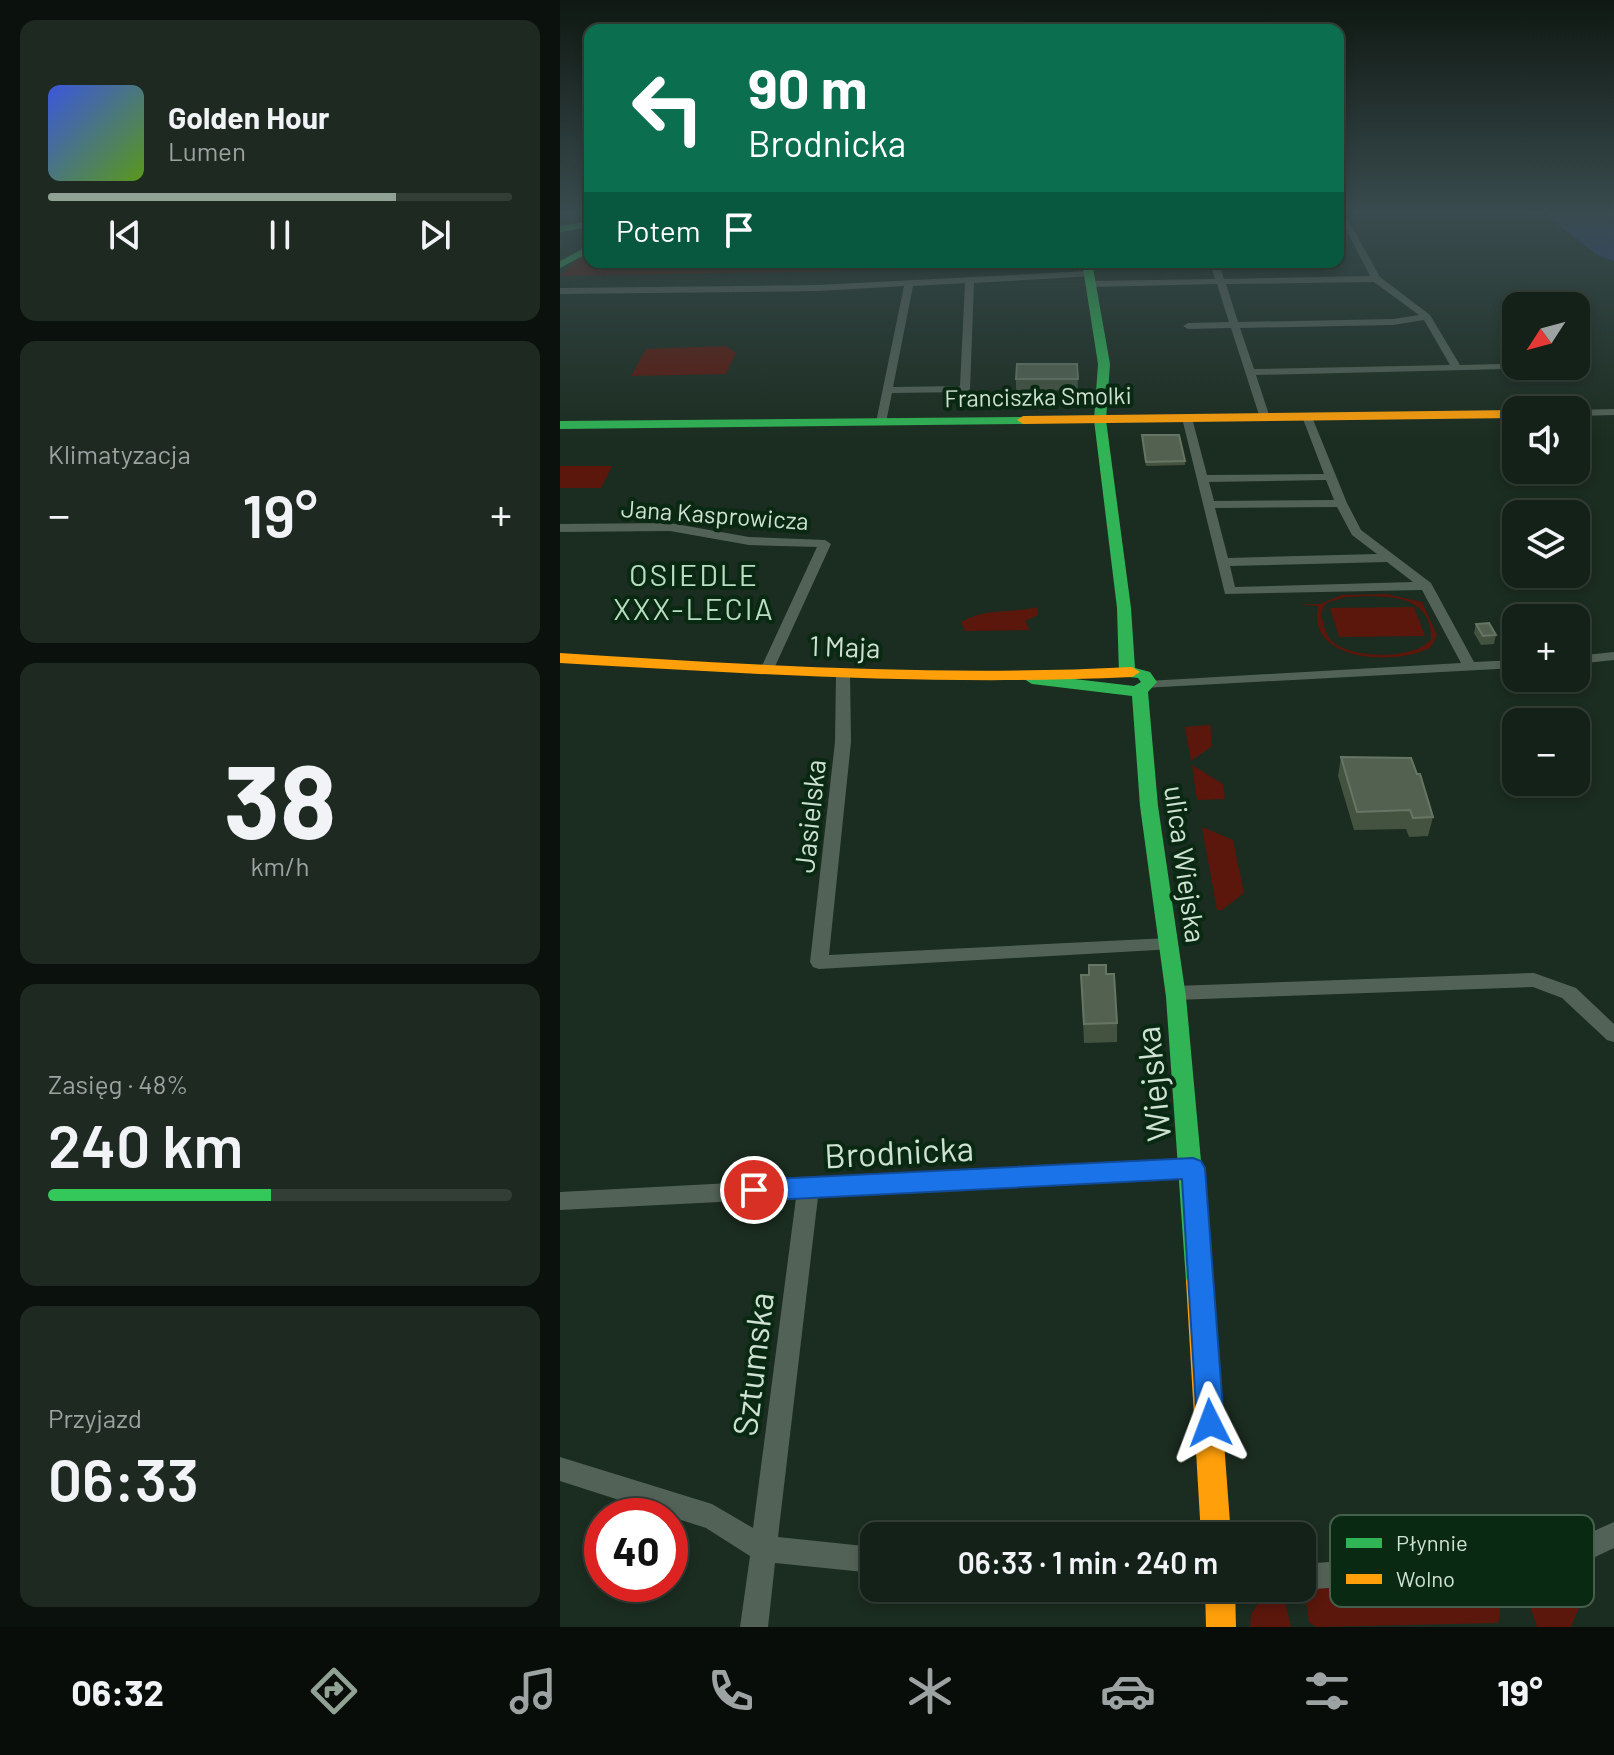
<!DOCTYPE html>
<html lang="pl">
<meta charset="utf-8">
<style>
:root{--surface:#142118;--page:#1d2921;--text:#f1f3f6;--muted:#9da3a2;--line:#333e37;--accent:#90a294}
body{margin:0;font-family:Barlow,sans-serif;background:var(--page);color:var(--text);height:100vh;display:flex;flex-direction:column;font-size:30px;white-space:nowrap}
*{box-sizing:border-box;margin:0}
p{font-size:26px;color:var(--muted)}
.icon{flex:none;width:44px;height:44px;fill:none;stroke:currentColor;stroke-width:2;stroke-linecap:round;stroke-linejoin:round}
.map{position:relative;flex:1;overflow:hidden}
.sheet{display:flex;flex-direction:column;gap:20px;padding:20px;background:#0b120d;width:560px}
.sheet>*{flex:none}
.banner{position:absolute;left:24px;top:24px;width:760px;height:244px;border-radius:16px;box-shadow:0 4px 12px #0003,0 0 0 2px var(--line);background:#0b6e4f;color:#fff;overflow:hidden}
.needle{width:52px;rotate:234deg}
.tools{position:absolute;left:942px;top:292px;display:grid;gap:16px}
.tools a{display:grid;place-items:center;width:88px;height:88px;border-radius:16px;background:var(--surface);box-shadow:0 4px 12px #0003,0 0 0 2px var(--line);font-size:40px}
.speed{position:absolute;left:24px;top:1498px;display:flex;gap:16px;font-size:40px;font-weight:700;text-align:center}
.speed>*{display:grid;place-content:center;width:104px;height:104px;border-radius:50%;background:var(--surface);box-shadow:0 4px 12px #0003,0 0 0 2px var(--line);line-height:1}
.speed .limit{border:12px solid #d22;background:#fff;color:#111}
.pin{position:absolute;display:grid;place-items:center;width:68px;height:68px;color:#fff;margin:-34px;border:4px solid #fff;border-radius:50%;box-shadow:0 2px 8px #0007}
.me{position:absolute;width:88px;margin:-44px;rotate:357deg;stroke-linejoin:round;filter:drop-shadow(0 0 6px #0008)}
.turn{display:flex;align-items:center;gap:28px;height:168px;padding:0 32px;font-size:36px}
.turn .icon{width:104px;height:104px;stroke-width:2.5}
.turn b{display:block;font-size:56px;line-height:68px}
.then{display:flex;align-items:center;height:76px;padding:0 32px;background:#0003;gap:16px;font-size:30px}
.big{font-size:60px;font-weight:600;line-height:1.1}
.sheet .widget{flex:1;display:flex;flex-direction:column;justify-content:center;gap:12px;min-width:0;padding:0 28px;border-radius:16px;background:var(--page)}
.sheet .dial{align-items:center;gap:0}
.dial b{font-size:104px;line-height:1}
.song{display:flex;align-items:center;gap:24px}
.cover{width:96px;height:96px;border-radius:12px;background:linear-gradient(135deg,hsl(230 70% 55%),hsl(90 70% 35%))}
.played{height:8px;border-radius:4px;background:linear-gradient(90deg,var(--accent) 75%,var(--line) 75%)}
.keys{display:flex;justify-content:space-around;direction:ltr}
.heat{display:flex;justify-content:space-between;align-items:center;font-size:44px;direction:ltr}
.charge{height:12px;border-radius:6px;background:linear-gradient(90deg,#34c759 48%,var(--line) 0)}
.trip{position:absolute;left:300px;top:1522px;width:456px;height:80px;border-radius:16px;background:var(--surface);box-shadow:0 4px 12px #0003,0 0 0 2px var(--line);font-weight:600;line-height:80px;text-align:center}
.tab-bar{display:flex;height:128px;justify-content:space-around;align-items:center;background:#080d0a;color:var(--muted)}
.tab-bar .icon{width:56px;height:56px}
.tab-bar .selected{color:var(--accent)}
.tab-bar b{font-size:36px;color:var(--text)}
main{display:flex;flex:1;min-height:0}
.map>svg:first-child{display:block}
.green{fill:#5b170c;fill-rule:evenodd}
.water{fill:#2e3e8a}
.lines{fill:none;stroke-linecap:round;stroke-linejoin:round}
.street{fill:#536257;fill-rule:evenodd}
.fast{fill:#30b455;fill-rule:evenodd}
.slow{fill:#ff9f0a;fill-rule:evenodd}
.wall{fill:#445340}
.shaded-wall{fill:#2e3d2d}
.building{fill:#536250;stroke:#677664;stroke-width:2}
.route{fill:#1a73e8;stroke:#114b97;stroke-width:2}
.labels{text-anchor:middle;dominant-baseline:central;stroke-width:8;stroke-linejoin:round;paint-order:stroke}
.far-street-label{font-size:24px;fill:#cfe1d2;stroke:#092913}
.street-label{font-size:28px;fill:#cfe1d2;stroke:#092913}
.neighbourhood-label{font-size:30px;letter-spacing:2px;fill:#b8ddc0;stroke:#092913}
.near-street-label{font-size:34px;fill:#cfe1d2;stroke:#092913}
.key{fill:#092913;stroke:#44604c;stroke-width:2}
.key-label{font-size:22px;fill:#cfe1d2}
</style>
<main>
<section class="sheet">
<div class="widget">
<div class="song"><i class="cover"></i><div><b>Golden Hour</b><p>Lumen</p></div></div>
<div class="played"></div>
<div class="keys"><svg class="icon" aria-label="previous" viewBox="0 0 24 24"><path d="M18 5L8 12l10 7zM5 5v14"/></svg><svg class="icon" aria-label="pause" viewBox="0 0 24 24"><path d="M8 5v14M16 5v14"/></svg><svg class="icon" aria-label="next" viewBox="0 0 24 24"><path d="M6 5l10 7-10 7zM19 5v14"/></svg></div>
</div>
<div class="widget"><p>Klimatyzacja</p>
<div class="heat"><a>−</a><b class="big">19°</b><a>+</a></div>
</div>
<div class="widget dial"><b>38</b><p>km/h</p></div>
<div class="widget"><p>Zasięg · 48%</p><b class="big">240 km</b><div class="charge"></div></div>
<div class="widget"><p>Przyjazd</p><b class="big">06:33</b></div>
</section>
<div class="map">
<svg width="1054" height="1627" viewBox="0 0 1054 1627">
<rect width="100%" height="100%" fill="#1b2c20"/>
<path class="green" d="M 30,254 L 30,262 L 338,262 L 335,270 L 0,276 L 15,261 Z
M 166,346 L 176,353 L 166,374 L 71,376 L 86,349 Z
M 0,466 L 52,466 L 41,488 L 0,488 Z
M 826,594 L 862,602 L 877,635 L 871,647 C 839,666 745,663 758,606 L 740,604 L 760,604 L 782,595 ZM 786,597 C 820,596 872,591 871,639 C 856,660 792,659 773,642 C 765,635 763,623 761,613 L 766,603 Z
M 477,607 L 478,615 L 465,621 L 470,630 L 405,631 L 401,622 C 426,607 451,614 477,607 Z
M 854,607 L 865,636 L 779,637 L 770,608 Z
M 650,725 L 652,746 L 631,761 L 625,727 Z
M 632,765 L 663,784 L 665,799 L 637,800 Z
M 642,827 L 673,840 L 684,893 L 662,910 L 657,910 Z
M 917,1578 C 934,1583 945,1605 938,1623 L 756,1627 L 749,1622 L 746,1601 L 760,1586 Z
M 1024,1583 L 1028,1585 L 1011,1627 L 977,1627 L 966,1594 L 970,1587 Z
M 725,1603 L 731,1627 L 690,1627 L 691,1614 L 698,1604 Z"/>
<path class="water" d="M 983,213 L 1054,213 L 1054,261 L 1039,256 Z"/>
<g class="lines">
<path class="street" d="M 778,213 L 784,213 L 820,277 L 870,315 L 900,365 L 941,364 L 946,367 L 945,369 L 696,375 L 710,418 L 705,421 L 700,418 L 671,328 L 628,329 L 623,326 L 628,323 L 669,322 L 657,284 L 531,287 L 527,284 L 531,281 L 655,279 L 650,262 L 658,262 L 664,279 L 810,276 ZM 814,282 L 859,315 L 833,319 L 678,322 L 666,284 ZM 864,320 L 890,365 L 694,369 L 680,328 L 833,325 Z
M 530,271 L 534,274 L 533,276 L 414,283 L 410,389 L 405,392 L 332,393 L 326,422 L 321,425 L 316,422 L 344,286 L 258,291 L 0,294 L 0,288 L 258,285 ZM 405,283 L 400,386 L 333,387 L 353,286 Z
M 1054,409 L 1054,415 L 1016,416 L 1015,410 Z
M 627,415 L 632,418 L 647,475 L 764,474 L 743,419 L 752,417 L 787,503 L 801,530 L 871,583 L 914,662 L 956,660 L 956,668 L 583,688 L 581,685 L 583,682 L 588,681 L 901,663 L 862,590 L 665,594 L 622,418 ZM 766,480 L 774,500 L 654,501 L 649,482 ZM 777,507 L 792,535 L 817,554 L 668,558 L 655,508 ZM 827,562 L 853,582 L 675,587 L 670,566 Z
M 110,523 L 189,537 L 265,540 L 271,544 L 212,673 L 202,673 L 200,670 L 257,547 L 189,545 L 110,531 L 0,532 L 0,524 Z
M 1054,652 L 1054,660 L 1016,664 L 1016,656 Z
M 283,670 L 290,674 L 291,742 L 269,955 L 608,938 L 614,939 L 617,944 L 614,949 L 259,969 L 253,967 L 250,962 L 275,742 L 276,674 Z
M 974,973 L 1016,988 L 1054,1024 L 1054,1042 L 1047,1040 L 1002,998 L 973,987 L 615,1000 L 608,998 L 606,993 L 608,988 L 615,986 Z
M 633,1159 L 640,1162 L 643,1168 L 640,1174 L 633,1177 L 258,1197 L 218,1537 L 314,1547 L 314,1573 L 215,1563 L 208,1627 L 180,1627 L 190,1556 L 146,1528 L 0,1481 L 0,1457 L 152,1504 L 193,1528 L 236,1198 L 0,1210 L 0,1192 Z
M 1054,1522 L 1054,1548 L 1018,1565 L 957,1574 L 742,1590 L 737,1588 L 742,1588 L 742,1564 L 957,1548 L 1016,1539 Z"/>
<path class="fast" d="M 30,221 L 30,227 L 0,232 L 0,226 Z
M 30,245 L 30,252 L 0,268 L 0,261 Z
M 522,262 L 532,262 L 550,364 L 546,420 L 571,608 L 575,668 L 590,672 L 597,682 L 588,692 L 598,806 L 626,997 L 652,1281 L 648,1289 L 639,1293 L 630,1289 L 626,1281 L 606,997 L 580,806 L 572,696 L 472,684 L 464,679 L 472,674 L 574,686 L 581,682 L 578,678 L 561,676 L 559,673 L 557,608 L 534,420 L 538,364 Z
M 467,417 L 469,420 L 463,424 L 0,429 L 0,421 Z"/>
<path class="slow" d="M 956,410 L 956,418 L 463,424 L 457,420 L 463,416 Z
M 0,653 C 191,665 381,677 572,667 L 580,672 L 572,677 C 381,686 191,674 0,663 Z
M 639,1269 L 648,1273 L 652,1281 L 671,1536 L 641,1536 L 626,1281 L 630,1273 Z
M 645,1588 L 675,1588 L 676,1627 L 646,1627 Z"/>
</g>
<path class="wall" d="M 517,364 L 518,390 L 456,391 L 456,379 Z
M 582,435 L 625,461 L 625,465 L 586,466 Z
M 916,624 L 936,635 L 934,644 L 921,645 L 914,633 Z
M 781,757 L 873,817 L 868,836 L 849,837 L 846,829 L 794,830 L 778,776 Z
M 546,974 L 557,1023 L 557,1042 L 524,1043 L 521,975 Z"/>
<path class="shaded-wall" d="M 0,232 L 3,247 L 0,247 Z"/>
<path class="building" d="M 457,364 L 517,364 L 518,379 L 456,379 Z
M 582,435 L 619,435 L 625,461 L 586,462 Z
M 929,623 L 936,635 L 923,636 L 916,624 Z
M 781,757 L 851,758 L 857,774 L 860,774 L 873,817 L 853,818 L 850,810 L 797,812 Z
M 529,965 L 546,965 L 546,974 L 554,974 L 557,1023 L 524,1024 L 521,975 L 529,975 Z"/>
<linearGradient id="sky" x2="0" y2="1"><stop stop-color="#0f1812"/><stop offset="0.48" stop-color="#394b4e"/><stop offset="1" stop-color="#394b4e" stop-opacity="0"/></linearGradient>
<rect width="1054" height="441" fill="url(#sky)"/>
<path class="route" d="M 633,1158 L 641,1161 L 645,1168 L 664,1423 L 660,1433 L 650,1437 L 641,1433 L 637,1423 L 622,1179 L 194,1201 L 185,1198 L 182,1190 L 185,1183 L 194,1180 Z"/>
<g class="labels">
<g class="far-street-label">
<text transform="translate(478 396) rotate(-1)">Franciszka Smolki</text>
<text transform="translate(155 514) rotate(4)">Jana Kasprowicza</text>
</g>
<g class="street-label">
<text transform="translate(285 646) rotate(2)">1 Maja</text>
<text transform="translate(249 816) rotate(-84)">Jasielska</text>
<text transform="translate(626 864) rotate(82)">ulica Wiejska</text>
</g>
<g class="neighbourhood-label">
<text x="134" y="574">OSIEDLE<tspan x="134" dy="34">XXX-LECIA</tspan></text>
</g>
<g class="near-street-label">
<text transform="translate(592 1084) rotate(-96)">Wiejska</text>
<text transform="translate(339 1151) rotate(-3)">Brodnicka</text>
<text transform="translate(192 1364) rotate(-83)">Sztumska</text>
</g>
</g>
<rect x="770" y="1515" width="264" height="92" rx="12" class="key"/>
<rect x="786" y="1538" width="36" height="10" fill="#30b455"/>
<rect x="786" y="1574" width="36" height="10" fill="#ff9f0a"/>
<g class="key-label">
<text x="836" y="1551">Płynnie</text>
<text x="836" y="1587">Wolno</text>
</g>
</svg>
<div class="tools">
<a><svg class="needle" viewBox="-14 -14 28 28"><path d="M0-13l5 13h-10z" fill="#e53935"/><path d="M0 13l5-13h-10z" fill="#9da3a2"/></svg></a>
<a><svg class="icon" aria-label="sound" viewBox="0 0 24 24"><path d="M4 9h4l5-4v14l-5-4H4zM17 9q2 3 0 6"/></svg></a>
<a><svg class="icon" aria-label="layers" viewBox="0 0 24 24"><path d="M12 4l9 5-9 5-9-5zM3 14l9 5 9-5"/></svg></a>
<a>+</a>
<a>−</a>
</div>
<div class="speed"><div class="limit">40</div></div>
<div class="pin" style="left:194px;top:1190px;background:#d93025"><svg class="icon" aria-label="arrive" viewBox="0 0 24 24"><path d="M6 21V4h12l-3 4 3 4H6"/></svg></div>
<svg class="me" style="left:650px;top:1423px" viewBox="-20 -20 40 40"><path d="M0-17L14 15 0 8-14 15z" fill="#1a73e8" stroke="#fff" stroke-width="4"/></svg>
<div class="trip">06:33 · 1 min · 240 m</div>
<div class="banner">
<div class="turn"><svg class="icon" aria-label="left" viewBox="0 0 24 24"><path d="M17 20v-9H6M10 6l-5 5 5 5"/></svg><div><b>90 m</b>Brodnicka</div></div>
<div class="then">Potem<svg class="icon" aria-label="arrive" viewBox="0 0 24 24"><path d="M6 21V4h12l-3 4 3 4H6"/></svg></div>
</div>
</div>
</main>
<nav class="tab-bar">
<b>06:32</b>
<svg class="icon selected" aria-label="directions" viewBox="0 0 24 24"><path d="M12 3l9 9-9 9-9-9zM9 14v-3h6M13 9l2 2-2 2"/></svg>
<svg class="icon" aria-label="music" viewBox="0 0 24 24"><path d="M9 18V5l10-2v13"/><circle cx="6" cy="18" r="3"/><circle cx="16" cy="16" r="3"/></svg>
<svg class="icon" aria-label="phone" viewBox="0 0 24 24"><path d="M5 4h4l2 5-3 2q2 4 5 5l2-3 5 2v4C11 20 4 13 5 4z"/></svg>
<svg class="icon" aria-label="climate" viewBox="0 0 24 24"><path d="M12 3v18M4 7l16 10M4 17L20 7"/></svg>
<svg class="icon" aria-label="car" viewBox="0 0 24 24"><path d="M5 17H2v-5l4-1 3-4h7l3 4 3 1v5h-3M9 17h6M6 11h13"/><circle cx="7" cy="17" r="2"/><circle cx="17" cy="17" r="2"/></svg>
<svg class="icon" aria-label="filters" viewBox="0 0 24 24"><path d="M4 7h16M4 17h16"/><circle cx="9" cy="7" r="2"/><circle cx="15" cy="17" r="2"/></svg>
<b>19°</b>
</nav>
